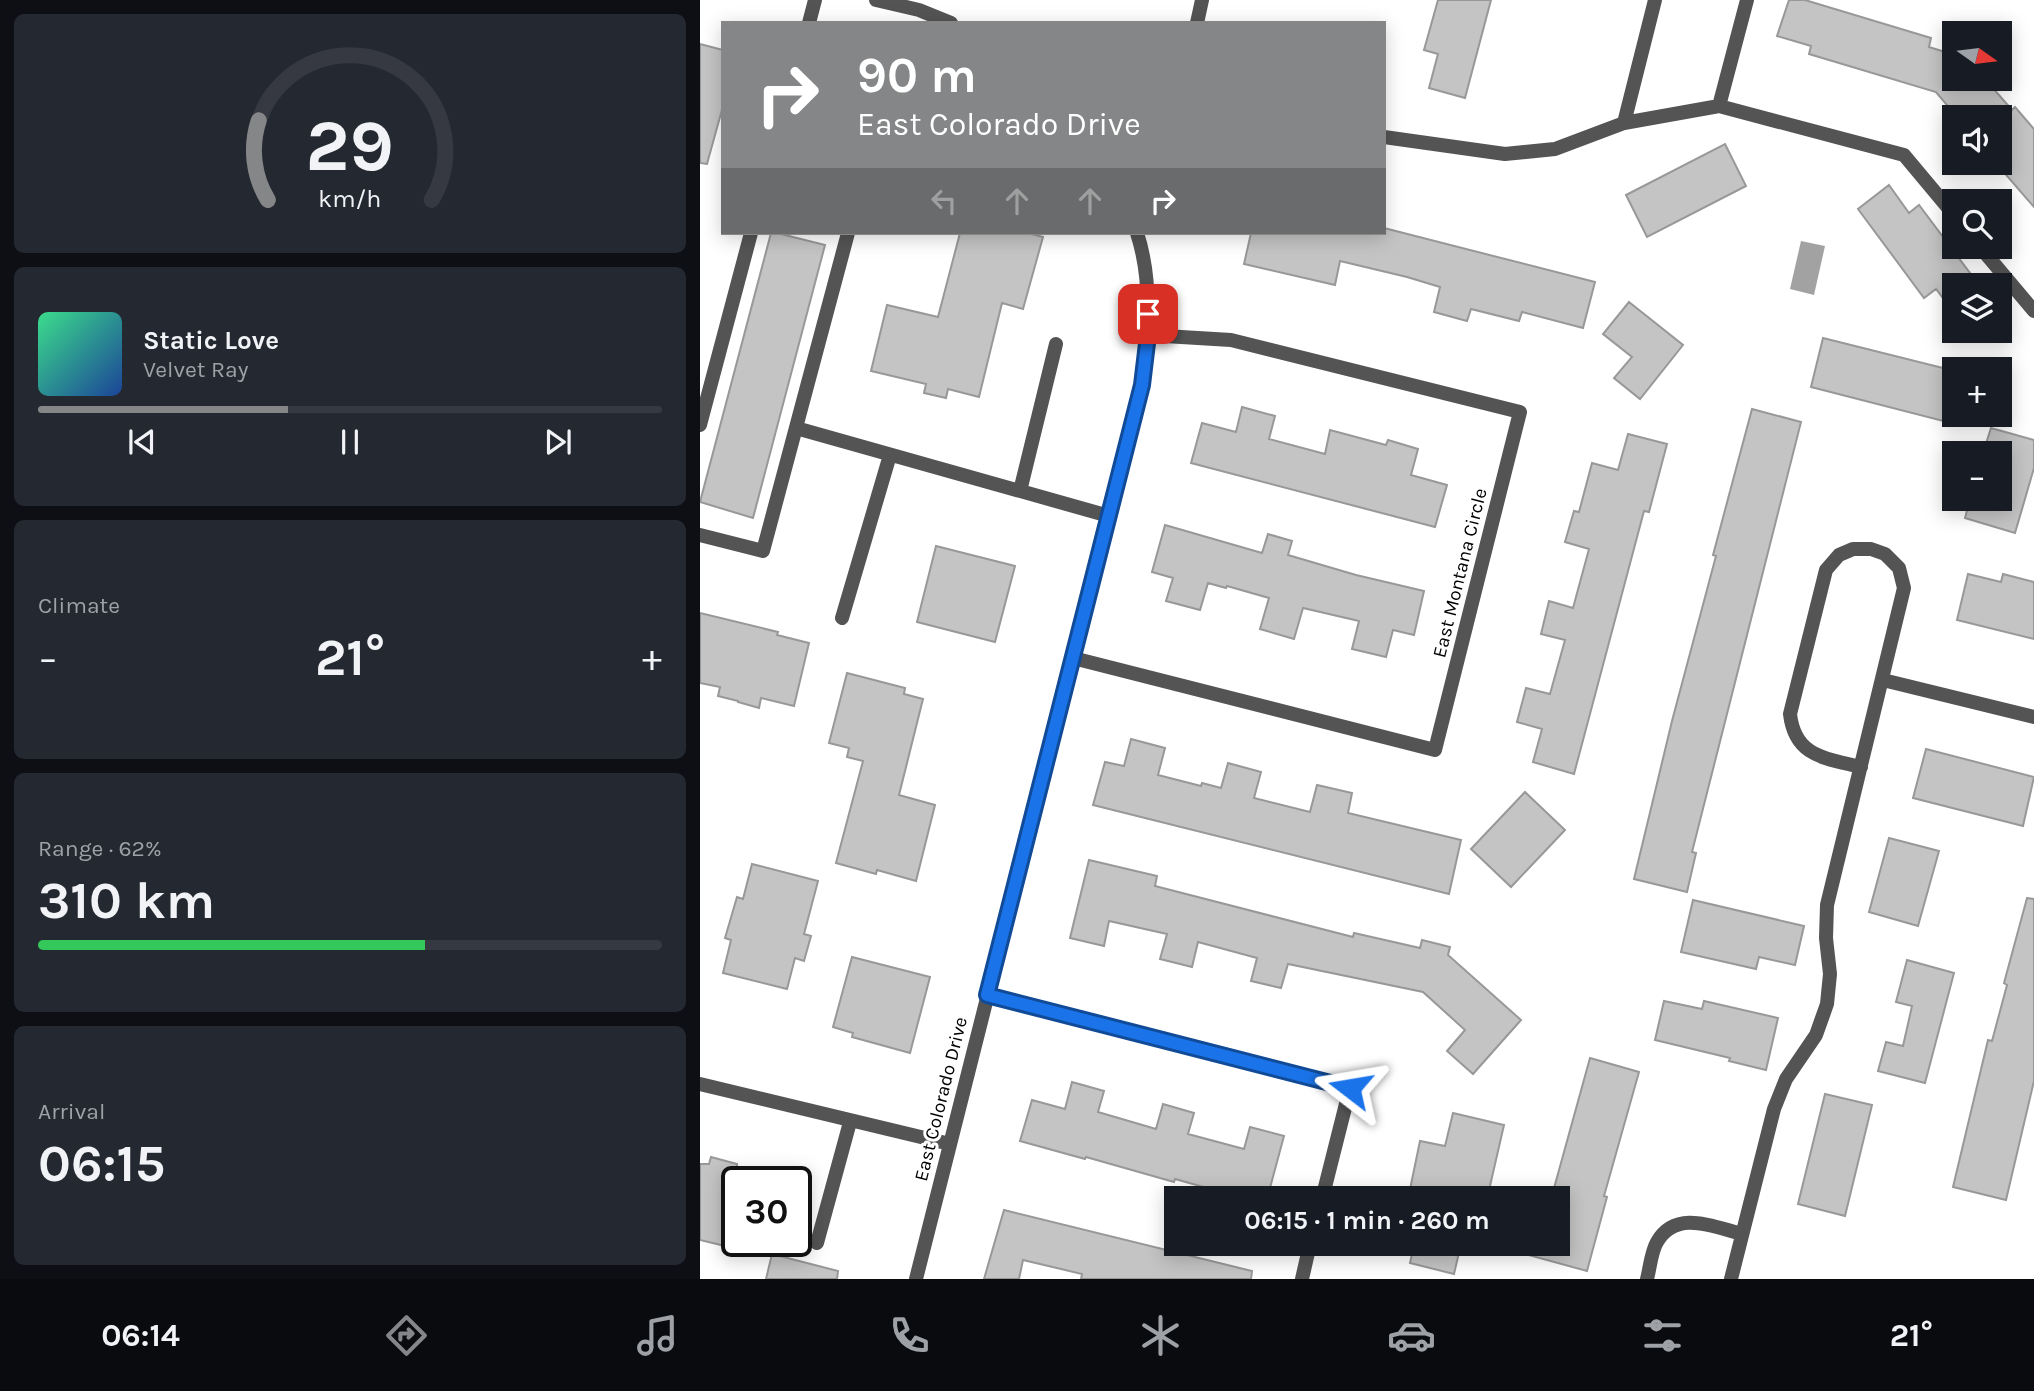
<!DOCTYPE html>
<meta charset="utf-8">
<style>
:root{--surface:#171b24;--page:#242831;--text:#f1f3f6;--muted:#9ea1a6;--line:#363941;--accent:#858687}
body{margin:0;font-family:Karla,sans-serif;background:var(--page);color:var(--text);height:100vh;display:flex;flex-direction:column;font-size:26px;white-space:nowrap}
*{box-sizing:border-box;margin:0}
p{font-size:23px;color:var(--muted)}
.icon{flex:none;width:38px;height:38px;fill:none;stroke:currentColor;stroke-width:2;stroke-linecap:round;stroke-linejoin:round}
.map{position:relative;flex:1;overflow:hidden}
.drawer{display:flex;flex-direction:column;gap:14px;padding:14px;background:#0d0f14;width:700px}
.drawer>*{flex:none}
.banner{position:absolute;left:21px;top:21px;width:665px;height:214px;border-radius:0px;box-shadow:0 4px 18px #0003;background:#858687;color:#fff;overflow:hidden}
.needle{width:46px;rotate:104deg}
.fabs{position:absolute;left:1242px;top:21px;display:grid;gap:14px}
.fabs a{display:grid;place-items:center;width:70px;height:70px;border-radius:0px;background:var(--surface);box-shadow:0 4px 18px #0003;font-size:35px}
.speed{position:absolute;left:21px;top:1166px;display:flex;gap:14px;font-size:35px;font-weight:700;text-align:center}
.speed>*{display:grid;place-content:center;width:91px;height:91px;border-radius:50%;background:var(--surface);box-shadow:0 4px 18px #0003;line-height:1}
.speed .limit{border:4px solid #111;border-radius:10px;background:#fff;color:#111}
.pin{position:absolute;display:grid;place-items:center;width:60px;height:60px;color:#fff;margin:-30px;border-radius:14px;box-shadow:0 4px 10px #0006}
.me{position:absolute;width:77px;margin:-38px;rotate:284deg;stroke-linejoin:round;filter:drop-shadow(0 0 5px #0008)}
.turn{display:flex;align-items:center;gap:24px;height:147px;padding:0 21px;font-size:32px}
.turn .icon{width:91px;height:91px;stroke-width:2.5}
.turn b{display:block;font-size:49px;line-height:60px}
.lanes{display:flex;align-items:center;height:66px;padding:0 21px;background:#0003;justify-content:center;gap:35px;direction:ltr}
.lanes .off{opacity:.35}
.big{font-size:52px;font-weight:700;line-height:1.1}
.drawer .widget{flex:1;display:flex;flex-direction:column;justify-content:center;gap:10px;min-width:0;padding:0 24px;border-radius:10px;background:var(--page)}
.drawer .dial{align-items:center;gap:0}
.dial svg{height:182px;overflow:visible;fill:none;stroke:var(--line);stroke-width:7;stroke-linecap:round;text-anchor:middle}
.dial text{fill:var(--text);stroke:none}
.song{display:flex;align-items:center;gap:21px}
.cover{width:84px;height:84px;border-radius:10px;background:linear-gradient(135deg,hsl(150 70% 55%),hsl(220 70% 35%))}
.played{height:7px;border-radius:4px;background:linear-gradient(90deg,var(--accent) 40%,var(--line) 40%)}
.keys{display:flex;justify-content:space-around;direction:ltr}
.heat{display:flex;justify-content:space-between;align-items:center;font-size:38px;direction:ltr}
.charge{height:10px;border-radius:5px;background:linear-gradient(90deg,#34c759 62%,var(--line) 0)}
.trip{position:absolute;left:464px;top:1186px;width:406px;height:70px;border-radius:0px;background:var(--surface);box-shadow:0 4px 18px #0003;font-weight:700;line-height:70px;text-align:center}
.menu{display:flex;height:112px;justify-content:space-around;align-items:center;background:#090b0e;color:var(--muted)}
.menu .icon{width:49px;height:49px}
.menu .active{color:var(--accent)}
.menu b{font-size:32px;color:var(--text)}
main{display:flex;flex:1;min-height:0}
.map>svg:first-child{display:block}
.water{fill:#a2a2a2}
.building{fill:#c4c4c4;stroke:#989898;stroke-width:2}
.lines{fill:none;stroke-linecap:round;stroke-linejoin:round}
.street{stroke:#545454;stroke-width:14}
.route-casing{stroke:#114b97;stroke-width:18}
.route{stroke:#1a73e8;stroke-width:12}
.labels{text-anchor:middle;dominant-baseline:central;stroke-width:6;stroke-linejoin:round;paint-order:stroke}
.street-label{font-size:19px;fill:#000;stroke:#fff}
</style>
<main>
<section class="drawer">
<div class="widget dial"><svg viewBox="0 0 100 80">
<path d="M14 69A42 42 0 1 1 86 69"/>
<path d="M14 69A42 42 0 0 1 10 34" stroke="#858687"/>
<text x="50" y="56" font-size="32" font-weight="700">29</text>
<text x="50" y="72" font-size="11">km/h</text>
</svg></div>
<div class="widget">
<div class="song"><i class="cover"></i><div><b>Static Love</b><p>Velvet Ray</p></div></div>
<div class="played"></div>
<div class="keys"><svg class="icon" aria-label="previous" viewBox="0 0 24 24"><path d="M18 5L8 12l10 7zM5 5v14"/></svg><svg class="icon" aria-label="pause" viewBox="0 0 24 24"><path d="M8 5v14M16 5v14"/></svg><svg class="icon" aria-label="next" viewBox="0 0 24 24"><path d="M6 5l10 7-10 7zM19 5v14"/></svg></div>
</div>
<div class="widget"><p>Climate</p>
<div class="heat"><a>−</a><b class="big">21°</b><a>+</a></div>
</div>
<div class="widget"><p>Range · 62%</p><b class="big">310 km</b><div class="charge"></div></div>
<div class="widget"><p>Arrival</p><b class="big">06:15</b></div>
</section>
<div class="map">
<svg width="1334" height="1279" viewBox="0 0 1334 1279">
<rect width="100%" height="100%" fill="#fff"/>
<path class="water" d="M 1101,241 L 1125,246 L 1114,295 L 1090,289 Z"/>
<path class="building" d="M 738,0 L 791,0 L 765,98 L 729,88 L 738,54 L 724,50 Z
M 1089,0 L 1105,0 L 1231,38 L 1229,47 L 1255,55 L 1255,79 L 1285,79 L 1312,110 L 1315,107 L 1334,129 L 1334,207 L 1300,168 L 1300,117 L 1257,117 L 1236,92 L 1109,54 L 1111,46 L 1077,36 Z
M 0,44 L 23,50 L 23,106 L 7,164 L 0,163 Z
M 1025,144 L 1046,186 L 947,237 L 926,195 Z
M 1189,185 L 1209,213 L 1219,205 L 1279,285 L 1255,285 L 1255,314 L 1236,289 L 1224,298 L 1158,209 Z
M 684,228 L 895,282 L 883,328 L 822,312 L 819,321 L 771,309 L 767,321 L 734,312 L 740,287 L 707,277 L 640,261 L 635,285 L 544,264 L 551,233 L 684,233 Z
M 71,233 L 77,233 L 125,245 L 53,518 L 0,502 Z
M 260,233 L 328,233 L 343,237 L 323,309 L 302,303 L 279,397 L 248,389 L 246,398 L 224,393 L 226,384 L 171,371 L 187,305 L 238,317 Z
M 929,302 L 983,345 L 940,399 L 914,378 L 932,357 L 903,334 Z
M 1123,338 L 1255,371 L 1255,424 L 1111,387 Z
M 542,407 L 575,416 L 569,439 L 625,454 L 630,430 L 686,445 L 688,440 L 718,449 L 711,475 L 747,485 L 735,527 L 491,463 L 502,423 L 536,432 Z
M 1052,409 L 1101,422 L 992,852 L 996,853 L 987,892 L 934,879 L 972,721 L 1016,556 L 1013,555 Z
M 1291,428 L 1334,440 L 1334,468 L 1315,533 L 1265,518 L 1270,499 L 1300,499 L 1300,453 L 1283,453 Z
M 928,434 L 967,444 L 949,512 L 944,511 L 874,774 L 833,762 L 842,729 L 817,722 L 826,688 L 850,694 L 865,640 L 841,634 L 849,601 L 873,608 L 889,549 L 865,542 L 874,511 L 879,512 L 892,463 L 918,470 Z
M 465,525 L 562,553 L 568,534 L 592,541 L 588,555 L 656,575 L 724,591 L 714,635 L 693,630 L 686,657 L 652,649 L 659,621 L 603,608 L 594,639 L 560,629 L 569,598 L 527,586 L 526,588 L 508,583 L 500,610 L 466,601 L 473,578 L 452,572 Z
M 236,546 L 315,566 L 295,642 L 217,622 Z
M 1268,574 L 1301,582 L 1303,574 L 1334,582 L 1334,639 L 1257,620 Z
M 0,613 L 78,632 L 77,635 L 109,643 L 94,706 L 61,698 L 59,708 L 38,702 L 38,701 L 18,696 L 20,687 L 0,683 Z
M 147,673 L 205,688 L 204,694 L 223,699 L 199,795 L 235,805 L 216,881 L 177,870 L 176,874 L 136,863 L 163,761 L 147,757 L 149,748 L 129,743 Z
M 431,739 L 465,748 L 458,775 L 501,786 L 502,783 L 521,788 L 528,763 L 561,772 L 554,798 L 610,812 L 617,785 L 652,793 L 648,813 L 761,840 L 749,894 L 393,805 L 405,762 L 424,766 Z
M 1226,749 L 1334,777 L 1323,826 L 1213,798 Z
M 825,792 L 865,830 L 811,887 L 771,849 Z
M 1189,838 L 1239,851 L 1218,926 L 1169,912 Z
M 389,860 L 457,876 L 455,886 L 653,937 L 654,933 L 720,948 L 722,940 L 750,947 L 748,955 L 821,1020 L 773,1074 L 747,1051 L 765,1030 L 723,992 L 588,964 L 581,988 L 551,981 L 557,958 L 498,942 L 492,967 L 460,959 L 467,934 L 409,921 L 404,946 L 370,938 Z
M 52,864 L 118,881 L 104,934 L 111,936 L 104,961 L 95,958 L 87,989 L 23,973 L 31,940 L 25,938 L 37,897 L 43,899 Z
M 1327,898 L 1334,899 L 1334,1081 L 1306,1200 L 1253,1187 L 1288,1040 L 1292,1041 L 1307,985 L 1304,983 Z
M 993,900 L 1104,926 L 1095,965 L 1059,957 L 1056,969 L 981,952 Z
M 152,957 L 230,977 L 210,1053 L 152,1037 L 153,1033 L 133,1027 Z
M 1207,960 L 1254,973 L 1225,1083 L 1178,1071 L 1186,1042 L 1203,1046 L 1212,1006 L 1196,1002 Z
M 964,1001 L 1002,1009 L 1004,1001 L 1078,1018 L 1066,1070 L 1029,1061 L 1030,1058 L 955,1040 Z
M 890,1058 L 939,1072 L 904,1196 L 907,1197 L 887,1271 L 814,1251 L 815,1244 L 858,1244 L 858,1199 L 851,1199 Z
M 372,1082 L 404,1091 L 398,1112 L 456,1129 L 463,1104 L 494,1113 L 488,1134 L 544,1149 L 550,1127 L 584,1136 L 567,1199 L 546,1199 L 475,1179 L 474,1182 L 386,1157 L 385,1159 L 320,1141 L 332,1100 L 365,1109 Z
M 1125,1094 L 1172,1105 L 1145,1216 L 1098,1204 Z
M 753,1113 L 804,1125 L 787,1199 L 708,1199 L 720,1141 L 745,1146 Z
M 11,1157 L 37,1164 L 37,1239 L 26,1239 L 25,1246 L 0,1240 L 0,1164 L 9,1164 Z
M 304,1210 L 552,1271 L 551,1279 L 381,1279 L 382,1274 L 323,1260 L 319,1279 L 284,1279 Z
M 714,1244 L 761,1244 L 754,1274 L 710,1263 Z
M 72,1254 L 138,1271 L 137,1279 L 66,1279 Z"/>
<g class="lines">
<path class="street" d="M 176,0 L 219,10 L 251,23
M 109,23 L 115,0
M 497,23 L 502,0
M 1019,106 L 1047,0
M 924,123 L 955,0
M 684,137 L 805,154 L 855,149 L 924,123 L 1019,106 L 1204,155 L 1255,216
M 1280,247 L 1334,311
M 0,425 L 51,233
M 96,428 L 409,516
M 320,491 L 356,344
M 0,535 L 63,551 L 148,233
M 142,618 L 190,455
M 373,658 L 735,750 L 820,412 L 531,340 L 448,335
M 1183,680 L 1334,717
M 287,995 L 650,1088 L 622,1199
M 0,1084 L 250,1144
M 117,1243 L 150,1122
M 216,1279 L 442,385 C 448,334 453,282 437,233
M 602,1279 L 610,1244
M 947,1279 C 950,1268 951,1252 957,1242 C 976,1209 1014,1227 1042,1234
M 1031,1279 L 1074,1109 L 1086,1079 L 1116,1035 L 1127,1004 L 1130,974 L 1126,938 L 1127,905 L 1204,588 L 1199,568 L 1185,554 L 1171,549 L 1153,549 L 1139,555 L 1126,570 L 1090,714 C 1095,757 1125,758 1161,767"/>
</g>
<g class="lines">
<g class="route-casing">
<path id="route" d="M 448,314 L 448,335 L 442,385 L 287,995 L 650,1088"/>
</g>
<use href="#route" class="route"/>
</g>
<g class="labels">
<g class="street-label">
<text transform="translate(760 573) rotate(-76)">East Montana Circle</text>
<text transform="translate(241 1099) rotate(-76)">East Colorado Drive</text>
</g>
</g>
</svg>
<div class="fabs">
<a><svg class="needle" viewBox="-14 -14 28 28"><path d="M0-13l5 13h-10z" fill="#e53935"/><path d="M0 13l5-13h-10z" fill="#9ea1a6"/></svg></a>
<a><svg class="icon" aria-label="sound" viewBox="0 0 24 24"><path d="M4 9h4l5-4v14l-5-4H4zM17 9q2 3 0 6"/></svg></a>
<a><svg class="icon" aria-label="search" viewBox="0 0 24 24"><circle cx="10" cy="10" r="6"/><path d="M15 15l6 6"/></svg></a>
<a><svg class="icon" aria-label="layers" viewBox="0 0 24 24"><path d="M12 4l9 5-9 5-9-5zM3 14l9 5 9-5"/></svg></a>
<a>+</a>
<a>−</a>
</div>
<div class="speed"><div class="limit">30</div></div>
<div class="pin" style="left:448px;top:314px;background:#d93025"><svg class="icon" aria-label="arrive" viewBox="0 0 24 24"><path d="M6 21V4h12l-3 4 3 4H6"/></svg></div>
<svg class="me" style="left:650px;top:1088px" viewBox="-20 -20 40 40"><path d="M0-17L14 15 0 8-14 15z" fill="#1a73e8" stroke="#fff" stroke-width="4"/></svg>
<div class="trip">06:15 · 1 min · 260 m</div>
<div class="banner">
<div class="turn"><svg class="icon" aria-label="right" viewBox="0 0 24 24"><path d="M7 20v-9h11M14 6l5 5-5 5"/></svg><div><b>90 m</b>East Colorado Drive</div></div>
<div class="lanes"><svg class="icon off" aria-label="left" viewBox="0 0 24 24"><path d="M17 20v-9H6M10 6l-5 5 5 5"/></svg><svg class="icon off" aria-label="ahead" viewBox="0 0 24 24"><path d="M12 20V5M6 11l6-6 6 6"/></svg><svg class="icon off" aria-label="ahead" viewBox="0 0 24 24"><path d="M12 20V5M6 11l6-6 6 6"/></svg><svg class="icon" aria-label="right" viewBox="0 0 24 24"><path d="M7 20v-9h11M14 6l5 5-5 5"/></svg></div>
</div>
</div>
</main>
<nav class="menu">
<b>06:14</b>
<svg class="icon active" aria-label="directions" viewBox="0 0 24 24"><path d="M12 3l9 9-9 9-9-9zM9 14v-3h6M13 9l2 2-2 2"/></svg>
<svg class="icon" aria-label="music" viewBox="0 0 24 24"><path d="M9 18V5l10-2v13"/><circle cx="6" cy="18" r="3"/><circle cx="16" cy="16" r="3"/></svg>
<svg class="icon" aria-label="phone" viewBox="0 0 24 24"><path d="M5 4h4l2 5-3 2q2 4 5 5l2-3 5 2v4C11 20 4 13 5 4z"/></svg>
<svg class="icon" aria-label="climate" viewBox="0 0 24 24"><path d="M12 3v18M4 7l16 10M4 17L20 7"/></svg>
<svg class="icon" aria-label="car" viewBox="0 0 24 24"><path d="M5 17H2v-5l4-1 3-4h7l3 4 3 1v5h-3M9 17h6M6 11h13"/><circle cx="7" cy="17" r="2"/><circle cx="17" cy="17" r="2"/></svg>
<svg class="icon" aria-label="filters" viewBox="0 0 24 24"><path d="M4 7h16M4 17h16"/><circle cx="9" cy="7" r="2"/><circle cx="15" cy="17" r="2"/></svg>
<b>21°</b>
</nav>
